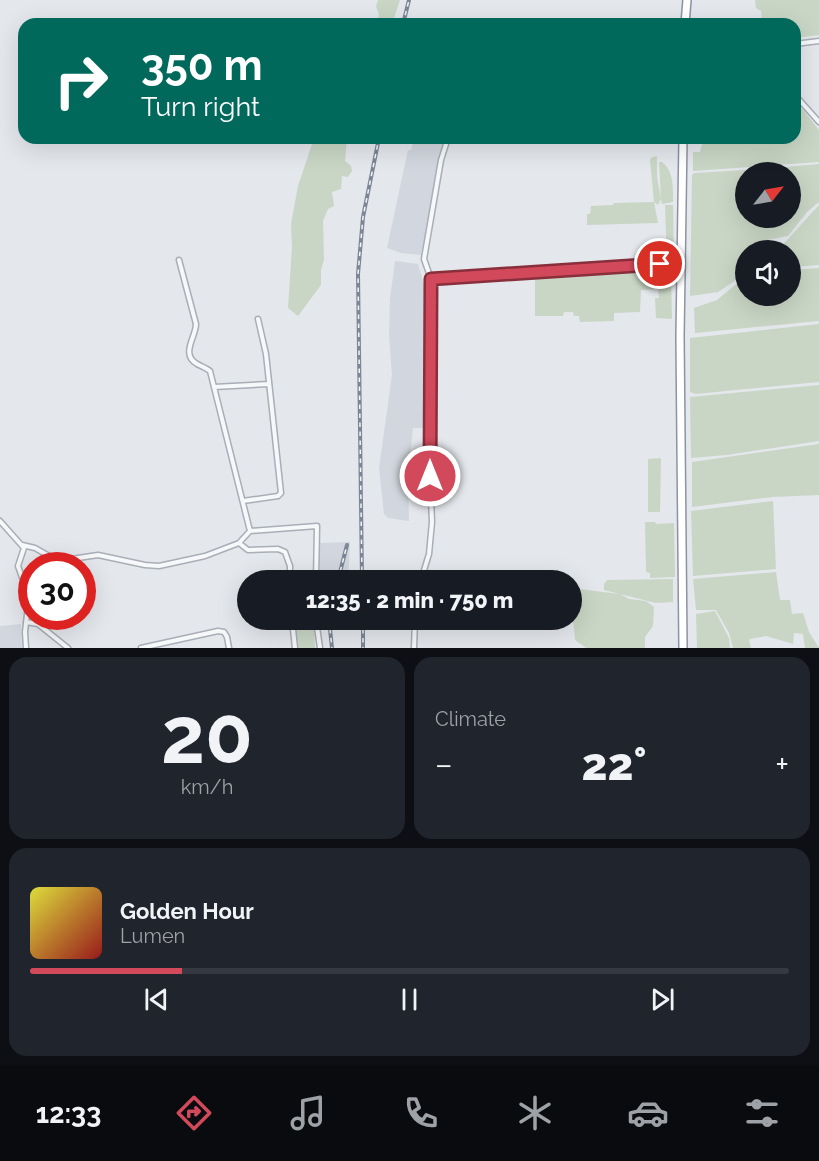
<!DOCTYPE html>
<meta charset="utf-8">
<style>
:root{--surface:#171b24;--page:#20242c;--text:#f1f3f6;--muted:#9ea1a6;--line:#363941;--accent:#d1495b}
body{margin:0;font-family:Raleway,sans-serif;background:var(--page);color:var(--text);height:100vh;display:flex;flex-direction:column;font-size:22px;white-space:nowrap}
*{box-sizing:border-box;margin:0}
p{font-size:20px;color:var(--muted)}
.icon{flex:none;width:33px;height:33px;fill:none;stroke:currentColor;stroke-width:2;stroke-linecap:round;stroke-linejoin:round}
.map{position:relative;height:648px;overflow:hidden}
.side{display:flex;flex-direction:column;gap:9px;padding:9px;background:#0d0f14;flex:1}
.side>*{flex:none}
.hud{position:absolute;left:18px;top:18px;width:783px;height:126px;border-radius:18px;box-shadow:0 6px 24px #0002;background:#00695c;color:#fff;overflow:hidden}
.needle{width:39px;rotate:59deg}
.controls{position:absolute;left:735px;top:162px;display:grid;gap:12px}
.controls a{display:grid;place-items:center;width:66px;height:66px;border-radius:50%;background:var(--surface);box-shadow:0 6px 24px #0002;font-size:30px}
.speed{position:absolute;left:18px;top:552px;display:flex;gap:12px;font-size:30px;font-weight:700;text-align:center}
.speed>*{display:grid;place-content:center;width:78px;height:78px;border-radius:50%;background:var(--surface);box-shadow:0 6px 24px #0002;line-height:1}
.speed .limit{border:9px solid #d22;background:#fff;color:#111}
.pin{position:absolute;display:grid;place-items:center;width:51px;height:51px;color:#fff;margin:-26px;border:3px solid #fff;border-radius:50%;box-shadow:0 2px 6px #0007}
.me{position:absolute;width:66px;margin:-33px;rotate:0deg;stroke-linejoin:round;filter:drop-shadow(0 0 4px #0008)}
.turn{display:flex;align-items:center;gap:21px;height:126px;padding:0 24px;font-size:27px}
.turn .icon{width:78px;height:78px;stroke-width:2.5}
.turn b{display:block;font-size:42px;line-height:51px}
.big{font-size:45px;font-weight:800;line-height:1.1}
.side .card{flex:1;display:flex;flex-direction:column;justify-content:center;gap:9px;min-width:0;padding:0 21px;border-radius:18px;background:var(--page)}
.side .dial{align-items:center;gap:0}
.dial b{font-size:78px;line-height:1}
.song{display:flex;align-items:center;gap:18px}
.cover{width:72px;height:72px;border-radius:9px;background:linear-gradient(135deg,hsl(60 70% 55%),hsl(0 70% 35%))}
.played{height:6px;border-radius:3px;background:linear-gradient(90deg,var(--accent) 20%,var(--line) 20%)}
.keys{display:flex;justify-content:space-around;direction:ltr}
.heat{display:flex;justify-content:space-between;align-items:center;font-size:33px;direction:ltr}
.side .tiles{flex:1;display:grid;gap:9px;grid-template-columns:1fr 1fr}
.card:last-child{grid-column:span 2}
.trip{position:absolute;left:237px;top:570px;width:345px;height:60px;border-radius:30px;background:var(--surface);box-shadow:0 6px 24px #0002;font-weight:800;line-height:60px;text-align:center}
.tabs{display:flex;height:96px;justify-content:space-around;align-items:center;background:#090b0e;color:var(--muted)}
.tabs .icon{width:42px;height:42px}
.tabs .active{color:var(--accent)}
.tabs b{font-size:27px;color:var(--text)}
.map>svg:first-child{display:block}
.built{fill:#d2d6de}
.green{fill:#c9d6c5;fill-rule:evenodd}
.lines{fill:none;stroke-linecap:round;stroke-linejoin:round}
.street-casing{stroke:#a9aeb7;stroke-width:7}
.highway-casing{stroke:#8b94a3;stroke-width:10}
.street{stroke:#f7f8fa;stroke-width:4}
.highway{stroke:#fff;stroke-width:7}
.rail-casing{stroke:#7d8696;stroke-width:4}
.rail{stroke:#f4f6f9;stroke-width:1.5;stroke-dasharray:4.5;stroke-linecap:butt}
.route-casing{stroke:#882f3b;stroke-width:15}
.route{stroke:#d1495b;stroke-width:10}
</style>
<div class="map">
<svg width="819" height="648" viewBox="0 0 819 648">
<rect width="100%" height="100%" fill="#e4e7ec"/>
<path class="built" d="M 414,138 L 446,138 L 421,255 L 401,253 L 387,248 L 408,150 L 411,150 Z
M 395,261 L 418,264 L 428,299 L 428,428 L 413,428 L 408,479 L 409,521 L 388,518 L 384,514 L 379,468 L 392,375 L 389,335 L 390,299 Z
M 350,542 L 348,580 L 320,580 L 320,543 Z
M 21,624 L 22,648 L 0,648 L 0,626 Z"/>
<path class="green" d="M 378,0 L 400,0 L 392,24 L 378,24 L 379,14 L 376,6 Z
M 755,0 L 819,0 L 819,35 L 795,38 L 795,24 L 762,24 L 761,11 L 756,8 Z
M 795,104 L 799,105 L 819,130 L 819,162 L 693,171 L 693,152 L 700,152 L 704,138 L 795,138 Z
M 314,138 L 347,138 L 345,161 L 351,166 L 352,171 L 348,177 L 342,176 L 341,189 L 332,192 L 334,206 L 328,209 L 323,221 L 324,260 L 321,270 L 321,285 L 298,316 L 288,308 L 292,247 L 291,224 L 298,186 Z
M 657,156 L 657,178 L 661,198 L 659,162 L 662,162 C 674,171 673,188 673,202 L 662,204 L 661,199 L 658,205 L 654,202 L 658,223 L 587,225 L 587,214 L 590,214 L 591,206 L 613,205 L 614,203 L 654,202 L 650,160 L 652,157 Z
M 819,164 L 819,202 L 807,212 L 788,236 L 766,240 L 766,250 L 746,250 L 745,274 L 718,292 L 690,296 L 692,175 L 694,173 L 763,169 ZM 746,172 L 790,172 L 790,218 L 746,218 Z
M 665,205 L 673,205 L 674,259 L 667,259 Z
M 819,205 L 819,265 L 791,267 L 790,250 L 778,250 Z
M 667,267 L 667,272 L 671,274 L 672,319 L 656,318 L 655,298 L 659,298 L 658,289 L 641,290 L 640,312 L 614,313 L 614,321 L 580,322 L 579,316 L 574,316 L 573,312 L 564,312 L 563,316 L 535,316 L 535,274 Z
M 819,268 L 819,321 L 695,333 L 694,308 L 717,300 L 745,277 L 746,296 L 790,296 L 791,270 Z
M 819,324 L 819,382 L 696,394 L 690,392 L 690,338 Z
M 819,385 L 819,441 L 727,455 L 691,458 L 690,397 Z
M 819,444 L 819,495 L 773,497 L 692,507 L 692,462 Z
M 661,458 L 660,512 L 648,512 L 648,459 Z
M 773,501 L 776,569 L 693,576 L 691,511 Z
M 645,522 L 655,522 L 656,524 L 674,523 L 675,577 L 650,578 L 650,573 L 646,572 Z
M 776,572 L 780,600 L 790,600 L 792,614 L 803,613 L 809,632 L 819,648 L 805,648 L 803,634 L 794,633 L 793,644 L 766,636 L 750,639 L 749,640 L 751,648 L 733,648 L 729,633 L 716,610 L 696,610 L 693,579 Z
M 673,579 L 673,602 L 656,603 L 604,590 L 604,584 L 607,580 Z
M 579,589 L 620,594 L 629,599 L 646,601 L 654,607 L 653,626 L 645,637 L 645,648 L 586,648 L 575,640 L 573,620 L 581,609 L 577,592 Z
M 715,611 L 729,638 L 730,648 L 697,648 L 696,614 Z
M 295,620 L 310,620 L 314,627 L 315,648 L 298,648 Z"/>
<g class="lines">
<g class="street-casing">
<path id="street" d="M 795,44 L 819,41
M 795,95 L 819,122
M 179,260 L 196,324 C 196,337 180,354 197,364 C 201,366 206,368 210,371 L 250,531
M 431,279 L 680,263
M 214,387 L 268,384
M 243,501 L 278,496 L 281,493 L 266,354 L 258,319
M 0,521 L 24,548 L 18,566 L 29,597 L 25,632 L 26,648
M 22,545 L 35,548 L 58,561 L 98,555 L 145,565 L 159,566 L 205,556 L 239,543
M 290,580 L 290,566 L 285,552 L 278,549 L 248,550 L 239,543 L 250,531 L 317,526 L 316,580
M 421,580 L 429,554 L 432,522 L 430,476 L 431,279 L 424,259 L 441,160 L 448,138
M 292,620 L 295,648
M 316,620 L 320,648
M 26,622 L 38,624 L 68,648
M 141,648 L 218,631 L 224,632 L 227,637 L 229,648
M 414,648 L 415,620"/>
</g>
<g class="highway-casing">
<path id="highway" d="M 685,24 L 687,0
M 683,138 L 680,337 L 683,648"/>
</g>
<use href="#street" class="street"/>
<use href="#highway" class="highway"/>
<g class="rail-casing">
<path id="rail" d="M 403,24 L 409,0
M 338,580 L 347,545
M 362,580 L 358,274 L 363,217 L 379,138
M 329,620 L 332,648
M 363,620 L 363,648"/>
</g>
<use href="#rail" class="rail"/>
</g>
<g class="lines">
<g class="route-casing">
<path id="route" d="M 430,476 L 431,279 L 660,264"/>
</g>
<use href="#route" class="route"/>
</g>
</svg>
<div class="controls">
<a><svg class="needle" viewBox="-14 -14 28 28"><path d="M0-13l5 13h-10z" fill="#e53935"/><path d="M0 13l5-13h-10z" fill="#9ea1a6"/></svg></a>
<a><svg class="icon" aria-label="sound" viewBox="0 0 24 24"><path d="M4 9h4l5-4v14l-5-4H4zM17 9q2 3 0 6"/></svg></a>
</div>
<div class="speed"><div class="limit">30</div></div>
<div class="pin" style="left:660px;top:264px;background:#d93025"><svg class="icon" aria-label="arrive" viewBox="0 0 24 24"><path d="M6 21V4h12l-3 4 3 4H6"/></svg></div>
<svg class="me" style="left:430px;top:476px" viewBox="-20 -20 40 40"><circle r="17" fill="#d1495b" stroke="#fff" stroke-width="3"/><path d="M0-11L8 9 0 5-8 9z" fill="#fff"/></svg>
<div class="trip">12:35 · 2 min · 750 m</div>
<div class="hud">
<div class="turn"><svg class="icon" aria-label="right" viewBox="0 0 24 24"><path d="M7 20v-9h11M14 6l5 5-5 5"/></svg><div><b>350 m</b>Turn right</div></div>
</div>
</div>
<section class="side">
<div class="tiles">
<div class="card dial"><b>20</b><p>km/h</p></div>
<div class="card"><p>Climate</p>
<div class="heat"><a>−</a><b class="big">22°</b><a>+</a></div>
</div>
<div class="card">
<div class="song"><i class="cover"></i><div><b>Golden Hour</b><p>Lumen</p></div></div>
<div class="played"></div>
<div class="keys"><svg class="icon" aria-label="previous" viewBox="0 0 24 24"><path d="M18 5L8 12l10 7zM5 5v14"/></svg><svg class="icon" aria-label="pause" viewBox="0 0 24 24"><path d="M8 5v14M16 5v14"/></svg><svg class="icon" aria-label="next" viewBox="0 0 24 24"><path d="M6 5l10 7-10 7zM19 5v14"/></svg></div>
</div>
</div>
</section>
<nav class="tabs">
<b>12:33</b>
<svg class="icon active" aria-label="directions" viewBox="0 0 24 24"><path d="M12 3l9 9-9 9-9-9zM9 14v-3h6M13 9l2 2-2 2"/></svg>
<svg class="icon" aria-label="music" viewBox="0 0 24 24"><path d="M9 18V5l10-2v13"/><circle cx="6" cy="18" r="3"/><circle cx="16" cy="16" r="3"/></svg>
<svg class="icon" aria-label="phone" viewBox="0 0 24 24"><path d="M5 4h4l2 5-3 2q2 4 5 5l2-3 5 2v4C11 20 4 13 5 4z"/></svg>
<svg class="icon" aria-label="climate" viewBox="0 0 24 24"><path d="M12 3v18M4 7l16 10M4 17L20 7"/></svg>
<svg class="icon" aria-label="car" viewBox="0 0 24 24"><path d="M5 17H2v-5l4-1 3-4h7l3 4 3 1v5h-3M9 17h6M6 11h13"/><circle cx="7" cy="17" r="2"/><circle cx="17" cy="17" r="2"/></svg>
<svg class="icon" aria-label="filters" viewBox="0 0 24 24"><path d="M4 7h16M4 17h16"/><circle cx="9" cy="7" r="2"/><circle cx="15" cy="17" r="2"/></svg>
</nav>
